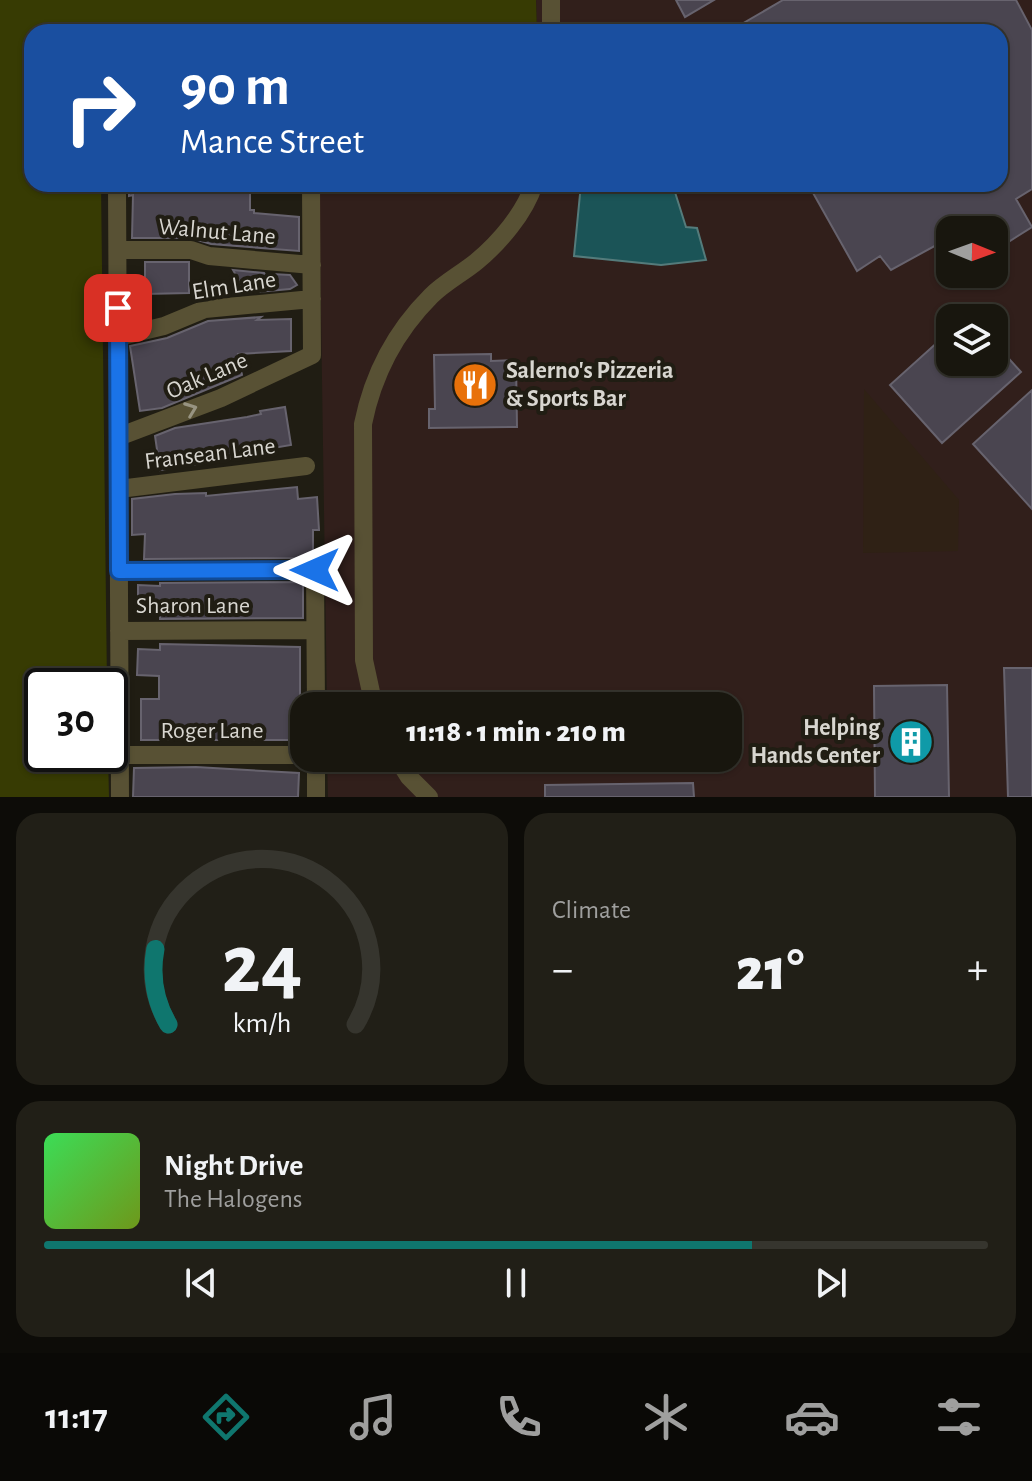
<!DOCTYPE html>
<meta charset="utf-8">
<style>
:root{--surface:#18160e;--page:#211f17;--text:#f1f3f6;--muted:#9f9f9e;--line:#36352e;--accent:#0f766e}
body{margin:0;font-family:"Alegreya Sans",sans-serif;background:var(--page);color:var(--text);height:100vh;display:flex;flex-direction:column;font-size:30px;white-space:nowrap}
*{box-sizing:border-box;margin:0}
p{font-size:26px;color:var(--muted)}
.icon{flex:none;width:44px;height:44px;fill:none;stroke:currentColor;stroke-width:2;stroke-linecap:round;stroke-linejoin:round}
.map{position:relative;height:797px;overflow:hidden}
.side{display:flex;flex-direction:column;gap:16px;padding:16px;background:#0d0c08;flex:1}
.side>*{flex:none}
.guide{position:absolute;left:24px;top:24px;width:984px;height:168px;border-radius:24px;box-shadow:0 2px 6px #0004,0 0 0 2px var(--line);background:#1a4fa0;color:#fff;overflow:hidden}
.needle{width:52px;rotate:91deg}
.controls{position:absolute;left:936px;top:216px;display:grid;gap:16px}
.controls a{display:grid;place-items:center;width:72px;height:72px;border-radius:16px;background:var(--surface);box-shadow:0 2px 6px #0004,0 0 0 2px var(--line);font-size:40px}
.speed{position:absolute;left:24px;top:668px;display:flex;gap:16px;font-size:40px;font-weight:700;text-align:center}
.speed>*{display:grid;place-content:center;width:104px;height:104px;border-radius:50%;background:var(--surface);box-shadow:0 2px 6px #0004,0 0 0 2px var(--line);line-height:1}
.speed .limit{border:4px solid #111;border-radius:12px;background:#fff;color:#111}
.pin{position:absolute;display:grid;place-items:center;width:68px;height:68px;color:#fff;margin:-34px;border-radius:16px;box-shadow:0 4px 12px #0006}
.me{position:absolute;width:88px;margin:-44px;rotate:270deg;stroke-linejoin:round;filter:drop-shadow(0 0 6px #0008)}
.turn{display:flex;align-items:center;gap:28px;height:168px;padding:0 24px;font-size:36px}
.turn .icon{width:104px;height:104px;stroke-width:2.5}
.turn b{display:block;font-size:56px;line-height:68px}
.big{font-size:60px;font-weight:800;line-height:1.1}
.side .card{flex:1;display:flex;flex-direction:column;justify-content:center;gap:12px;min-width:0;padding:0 28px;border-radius:24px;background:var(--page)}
.side .dial{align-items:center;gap:0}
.dial svg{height:208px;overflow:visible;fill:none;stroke:var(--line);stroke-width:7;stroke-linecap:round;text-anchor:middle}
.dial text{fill:var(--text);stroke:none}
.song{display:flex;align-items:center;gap:24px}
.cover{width:96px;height:96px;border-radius:12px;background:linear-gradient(135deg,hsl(130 70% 55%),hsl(80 70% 35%))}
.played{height:8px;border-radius:4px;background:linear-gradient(90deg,var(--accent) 75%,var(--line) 75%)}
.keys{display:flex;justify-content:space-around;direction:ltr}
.heat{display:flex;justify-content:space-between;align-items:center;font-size:44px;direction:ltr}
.side .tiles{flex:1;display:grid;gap:16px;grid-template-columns:1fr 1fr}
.card:last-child{grid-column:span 2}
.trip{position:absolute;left:290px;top:692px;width:452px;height:80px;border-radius:24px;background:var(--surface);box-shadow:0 2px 6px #0004,0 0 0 2px var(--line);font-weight:800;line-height:80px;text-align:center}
.dock{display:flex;height:128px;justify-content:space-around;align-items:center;background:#0a0906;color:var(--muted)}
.dock .icon{width:56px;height:56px}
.dock .selected{color:var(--accent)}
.dock b{font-size:36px;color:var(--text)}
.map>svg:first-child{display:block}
.commercial{fill:#311f1b;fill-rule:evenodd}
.industrial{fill:#2f2115}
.green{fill:#373b03}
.water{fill:#1b5457;stroke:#547b7b;stroke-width:2}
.building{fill:#4a4550;stroke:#67636e;stroke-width:2}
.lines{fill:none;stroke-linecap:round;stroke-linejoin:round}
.minor{stroke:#585134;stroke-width:18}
.oneway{stroke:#989482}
.route-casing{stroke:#114b97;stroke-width:20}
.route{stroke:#1a73e8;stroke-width:14}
.labels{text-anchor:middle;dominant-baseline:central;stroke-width:8;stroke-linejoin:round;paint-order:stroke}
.street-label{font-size:24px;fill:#d8d6d0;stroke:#201d13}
.poi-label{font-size:24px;font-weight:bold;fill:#d8d6d0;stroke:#201d13;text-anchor:start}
</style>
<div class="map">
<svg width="1032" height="797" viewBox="0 0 1032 797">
<rect width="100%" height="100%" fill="#201d13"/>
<path class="commercial" d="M 536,0 L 1032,0 L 1032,797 L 328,797 L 327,758 L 728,758 L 728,706 L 327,706 L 319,184 L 1000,184 L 1000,32 L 537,32 ZM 950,230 L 994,230 L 994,274 L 950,274 ZM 950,318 L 994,318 L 994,362 L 950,362 Z"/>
<path class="industrial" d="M 864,389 L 959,500 L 958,551 L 863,553 Z"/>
<path class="green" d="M 0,0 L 536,0 L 537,32 L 32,32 L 32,184 L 101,184 L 107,686 L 42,686 L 42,754 L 108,754 L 109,797 L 0,797 Z"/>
<path class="water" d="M 581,184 L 667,184 L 674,189 L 686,227 L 697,228 L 706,260 L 661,265 L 574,256 Z"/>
<path class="building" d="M 676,0 L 714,0 L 685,17 Z
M 783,0 L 1016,0 L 1032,30 L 1032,189 L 1016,199 L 1032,227 L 999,248 L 994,239 L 994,230 L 989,230 L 986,225 L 977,230 L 950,230 L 950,253 L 940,243 L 891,270 L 880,256 L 857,271 L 808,184 L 1000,184 L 1000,32 L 728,32 Z
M 129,184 L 250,184 L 250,210 L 254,210 L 254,213 L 299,217 L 299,251 L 211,244 L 191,238 L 132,238 L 133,195 L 129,196 Z
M 145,262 L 189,262 L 189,293 L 145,294 Z
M 233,270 L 264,273 L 267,277 L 272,274 L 290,275 L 297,285 L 290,289 L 246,293 Z
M 261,317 L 257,320 L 291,319 L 291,351 L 238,354 L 242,375 L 162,408 L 140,411 L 130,346 L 167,338 L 208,321 Z
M 950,331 L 950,362 L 994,362 L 994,342 L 1021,372 L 942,443 L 890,385 Z
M 491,354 L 491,361 L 516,360 L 517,427 L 429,428 L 429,409 L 435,409 L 434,355 Z
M 1032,390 L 1032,509 L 973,444 Z
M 285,407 L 291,445 L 261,450 L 262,453 L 247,456 L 160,470 L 155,436 L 175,428 L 247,417 L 261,414 L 260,411 Z
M 297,487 L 298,499 L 317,497 L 319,530 L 313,530 L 313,558 L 144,559 L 145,534 L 132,535 L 132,499 L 175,494 L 206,493 L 206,496 Z
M 303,582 L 303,618 L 160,619 L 160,612 L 138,611 L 138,585 L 160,586 L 160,583 Z
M 160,644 L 300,647 L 300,698 L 304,698 L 304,740 L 141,740 L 141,699 L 159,699 L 159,676 L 137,675 L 138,649 L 160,650 Z
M 1004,668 L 1032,668 L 1032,797 L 1008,797 Z
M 947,685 L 949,797 L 875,797 L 874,686 Z
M 196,767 L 299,773 L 298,797 L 133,797 L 134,768 Z
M 693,783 L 694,797 L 545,797 L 545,785 Z"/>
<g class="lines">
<path class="minor" d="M 551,0 L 551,32
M 117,184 L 120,797
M 118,250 L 191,250 L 209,256 L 312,265
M 118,337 L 164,326 L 205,309 L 312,299
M 118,437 L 221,398 L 312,355 L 311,184
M 119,489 L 306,466
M 119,571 L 315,570 L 316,706
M 119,631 L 315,630
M 374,706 L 364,660 L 363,424 C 373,374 395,332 431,296 C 444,283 461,274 476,262 C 499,243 525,213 534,184
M 119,755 L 304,755
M 316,758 L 316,797
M 397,758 L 409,777 L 429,797"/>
</g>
<defs><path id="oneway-chevron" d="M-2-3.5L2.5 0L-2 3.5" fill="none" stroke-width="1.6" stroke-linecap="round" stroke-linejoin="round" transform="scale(2)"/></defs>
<use class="oneway" href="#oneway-chevron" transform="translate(191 409) rotate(-21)"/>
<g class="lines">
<g class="route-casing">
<path id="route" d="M 118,308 L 119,571 L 315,570"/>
</g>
<use href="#route" class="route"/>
</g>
<defs>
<g id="restaurant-disc" transform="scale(2.3)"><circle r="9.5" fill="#e8710a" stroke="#201d13"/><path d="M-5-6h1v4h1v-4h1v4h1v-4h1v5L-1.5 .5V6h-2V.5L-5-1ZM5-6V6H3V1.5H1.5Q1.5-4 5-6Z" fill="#fff"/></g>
<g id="building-disc" transform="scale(2.3)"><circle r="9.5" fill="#0f9aa8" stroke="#201d13"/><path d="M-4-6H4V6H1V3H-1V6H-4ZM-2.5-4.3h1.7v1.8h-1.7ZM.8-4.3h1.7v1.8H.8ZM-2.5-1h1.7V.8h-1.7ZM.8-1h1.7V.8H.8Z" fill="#fff"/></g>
</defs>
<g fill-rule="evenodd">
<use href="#restaurant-disc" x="475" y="385"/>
<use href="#building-disc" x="911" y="742"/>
</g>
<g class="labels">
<g class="street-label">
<text transform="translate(217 232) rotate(5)">Walnut Lane</text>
<text transform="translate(234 286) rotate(-9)">Elm Lane</text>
<text transform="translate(207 376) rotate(-23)">Oak Lane</text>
<text transform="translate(210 454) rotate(-7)">Fransean Lane</text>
<text x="193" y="606">Sharon Lane</text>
<text x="212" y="731">Roger Lane</text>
</g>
<g class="poi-label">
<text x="506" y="371">Salerno's Pizzeria<tspan x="506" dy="28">&amp; Sports Bar</tspan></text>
<text x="880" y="728" text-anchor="end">Helping<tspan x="880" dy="28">Hands Center</tspan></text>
</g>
</g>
</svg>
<div class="controls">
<a><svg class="needle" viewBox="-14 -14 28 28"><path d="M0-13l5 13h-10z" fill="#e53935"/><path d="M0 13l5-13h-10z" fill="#9f9f9e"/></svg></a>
<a><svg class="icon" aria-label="layers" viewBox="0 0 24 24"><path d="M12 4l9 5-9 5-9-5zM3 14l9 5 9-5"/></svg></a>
</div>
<div class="speed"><div class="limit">30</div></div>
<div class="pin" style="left:118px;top:308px;background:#d93025"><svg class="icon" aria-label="arrive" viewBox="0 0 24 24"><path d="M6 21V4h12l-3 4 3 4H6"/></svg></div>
<svg class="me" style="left:315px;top:570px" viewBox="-20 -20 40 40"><path d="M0-17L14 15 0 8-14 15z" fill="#1a73e8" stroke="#fff" stroke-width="4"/></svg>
<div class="trip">11:18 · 1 min · 210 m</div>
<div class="guide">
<div class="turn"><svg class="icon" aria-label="right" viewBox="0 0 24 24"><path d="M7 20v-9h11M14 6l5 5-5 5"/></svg><div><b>90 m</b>Mance Street</div></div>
</div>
</div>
<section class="side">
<div class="tiles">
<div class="card dial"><svg viewBox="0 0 100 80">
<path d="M14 69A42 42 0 1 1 86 69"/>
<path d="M14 69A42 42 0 0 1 9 40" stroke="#0f766e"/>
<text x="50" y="56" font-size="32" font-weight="700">24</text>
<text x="50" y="72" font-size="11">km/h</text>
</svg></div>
<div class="card"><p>Climate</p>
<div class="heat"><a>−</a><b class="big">21°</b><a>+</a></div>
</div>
<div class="card">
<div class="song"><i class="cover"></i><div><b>Night Drive</b><p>The Halogens</p></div></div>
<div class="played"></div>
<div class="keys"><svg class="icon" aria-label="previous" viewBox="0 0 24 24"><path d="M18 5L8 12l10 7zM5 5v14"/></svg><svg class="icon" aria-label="pause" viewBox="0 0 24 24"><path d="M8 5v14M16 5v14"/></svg><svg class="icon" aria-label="next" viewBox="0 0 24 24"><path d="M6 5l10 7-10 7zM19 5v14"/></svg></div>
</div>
</div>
</section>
<nav class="dock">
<b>11:17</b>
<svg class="icon selected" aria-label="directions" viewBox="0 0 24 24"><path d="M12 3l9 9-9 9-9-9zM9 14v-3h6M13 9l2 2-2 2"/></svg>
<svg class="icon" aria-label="music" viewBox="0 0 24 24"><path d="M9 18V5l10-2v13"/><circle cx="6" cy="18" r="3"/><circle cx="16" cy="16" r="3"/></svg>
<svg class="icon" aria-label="phone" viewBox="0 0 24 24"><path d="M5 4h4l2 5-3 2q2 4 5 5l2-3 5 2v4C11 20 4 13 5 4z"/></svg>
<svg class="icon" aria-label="climate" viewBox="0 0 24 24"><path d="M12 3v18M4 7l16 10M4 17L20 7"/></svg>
<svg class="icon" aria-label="car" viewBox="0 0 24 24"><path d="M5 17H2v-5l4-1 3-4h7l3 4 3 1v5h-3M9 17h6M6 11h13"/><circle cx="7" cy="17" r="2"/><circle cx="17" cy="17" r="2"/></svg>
<svg class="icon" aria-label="filters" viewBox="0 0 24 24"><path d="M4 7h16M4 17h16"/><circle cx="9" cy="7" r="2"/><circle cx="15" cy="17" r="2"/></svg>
</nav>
